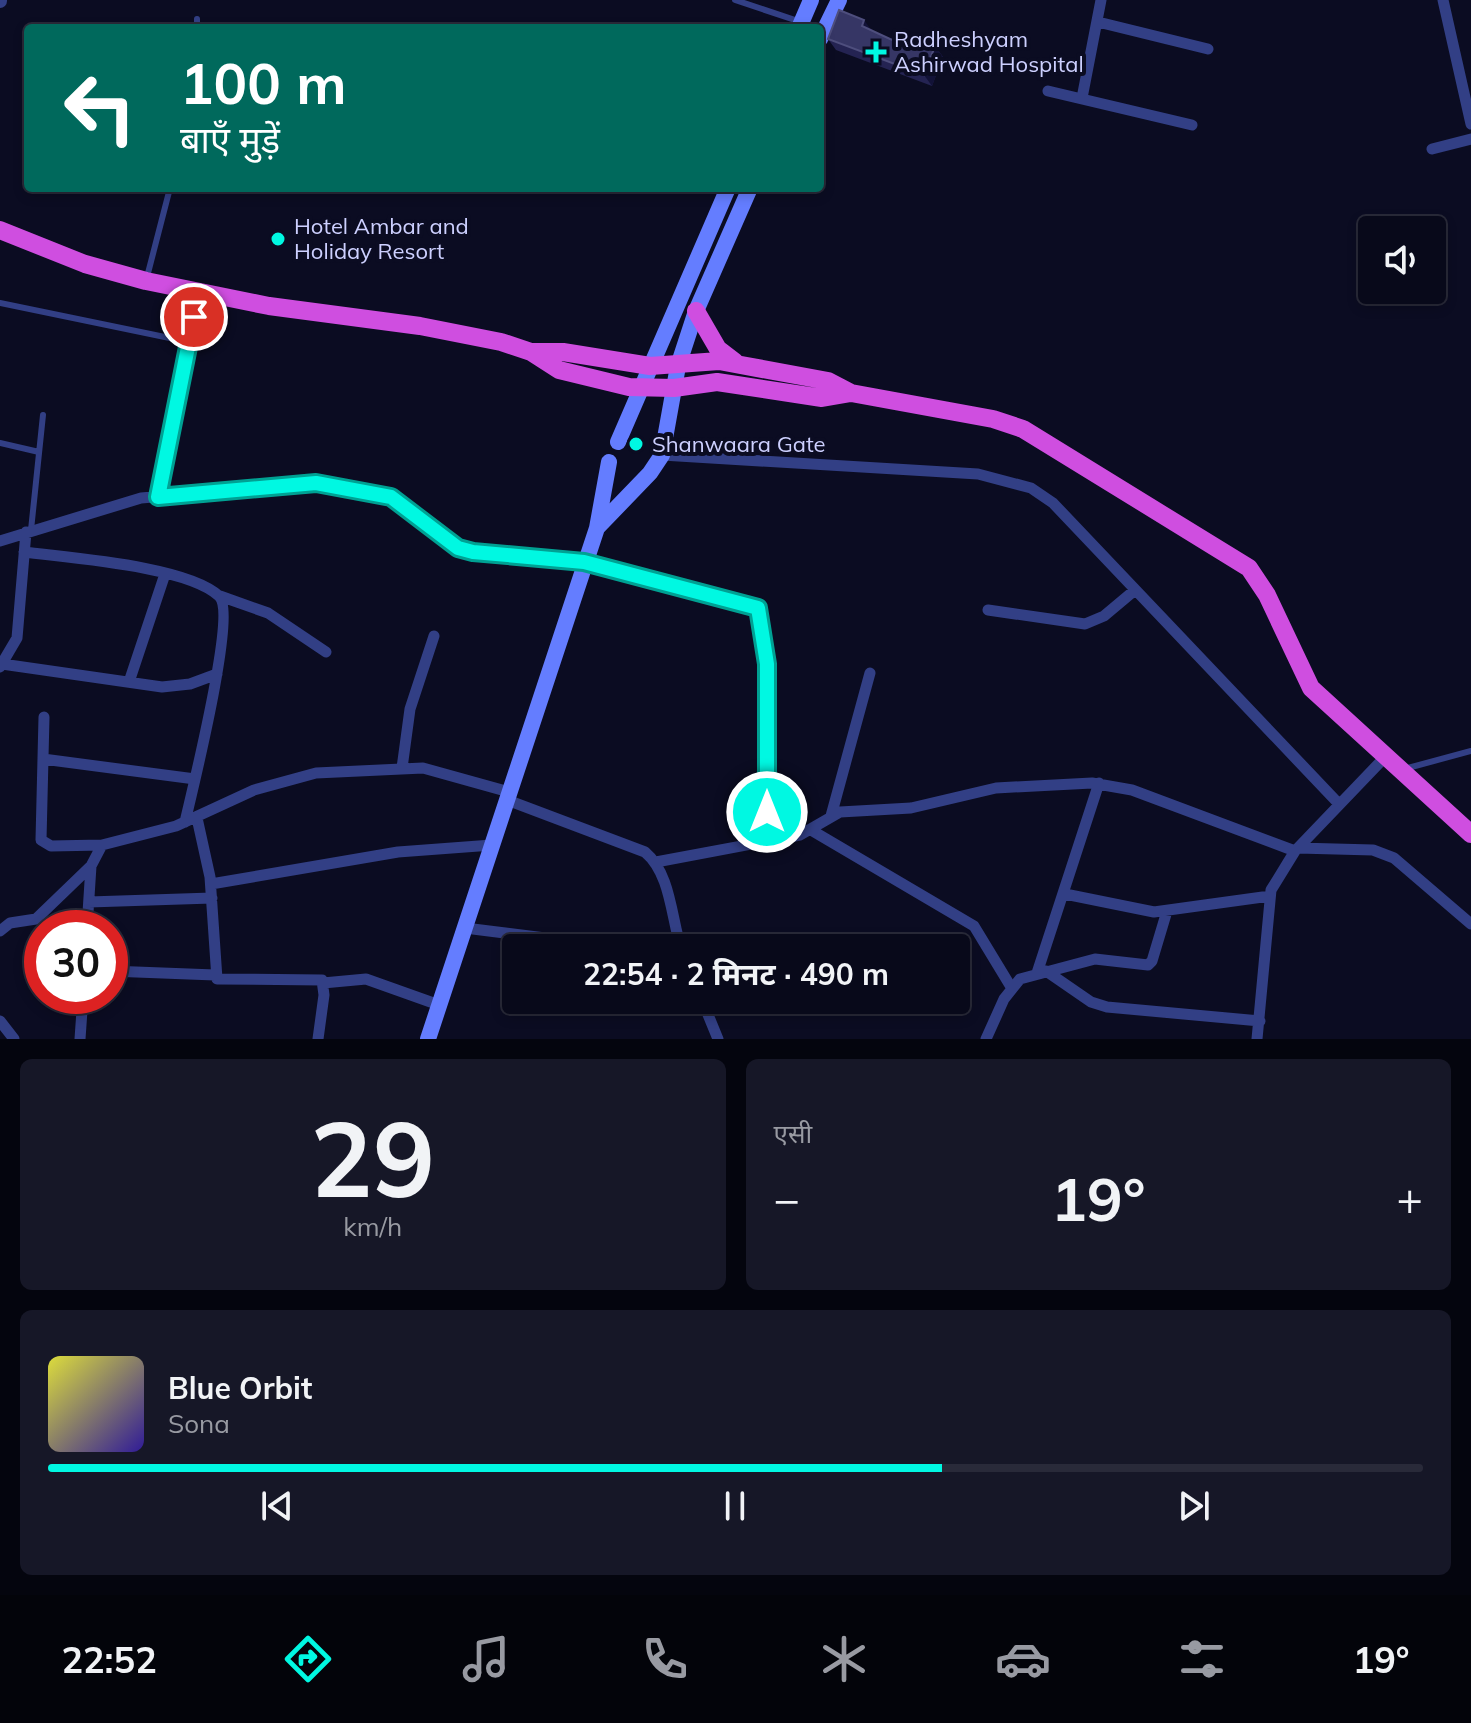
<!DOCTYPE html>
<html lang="hi">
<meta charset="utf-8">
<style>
:root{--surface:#08091a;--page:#161727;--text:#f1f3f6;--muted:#989aa2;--line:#292a39;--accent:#00f8e2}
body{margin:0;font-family:Mulish,"Noto Sans Devanagari",sans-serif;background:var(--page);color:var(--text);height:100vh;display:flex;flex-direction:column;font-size:30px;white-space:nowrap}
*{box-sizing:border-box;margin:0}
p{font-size:26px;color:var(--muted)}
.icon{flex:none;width:44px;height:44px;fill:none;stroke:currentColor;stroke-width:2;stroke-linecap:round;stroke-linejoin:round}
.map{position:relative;height:1039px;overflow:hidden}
.sheet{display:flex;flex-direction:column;gap:20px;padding:20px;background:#04050e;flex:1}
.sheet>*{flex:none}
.top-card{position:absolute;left:24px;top:24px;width:800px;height:168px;border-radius:8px;box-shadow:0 4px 12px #0003,0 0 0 2px var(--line);background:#00695c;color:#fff;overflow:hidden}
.fabs{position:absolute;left:1358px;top:216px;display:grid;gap:16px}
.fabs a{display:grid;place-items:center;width:88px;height:88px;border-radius:8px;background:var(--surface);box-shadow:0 4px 12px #0003,0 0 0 2px var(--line);font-size:40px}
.speed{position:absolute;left:24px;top:910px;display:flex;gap:16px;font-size:40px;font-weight:700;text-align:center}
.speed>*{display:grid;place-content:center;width:104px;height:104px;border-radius:50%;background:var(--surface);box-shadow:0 4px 12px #0003,0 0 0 2px var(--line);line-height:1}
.speed .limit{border:12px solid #d22;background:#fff;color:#111}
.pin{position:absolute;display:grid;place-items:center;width:68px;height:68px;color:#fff;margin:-34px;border:4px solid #fff;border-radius:50%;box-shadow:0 2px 8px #0007}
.me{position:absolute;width:88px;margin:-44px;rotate:0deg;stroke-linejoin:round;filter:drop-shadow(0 0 6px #0008)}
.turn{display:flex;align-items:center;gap:28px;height:168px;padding:0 24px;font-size:36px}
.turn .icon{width:104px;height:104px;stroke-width:2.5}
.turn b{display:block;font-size:56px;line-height:68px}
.big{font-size:60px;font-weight:700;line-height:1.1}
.sheet .card{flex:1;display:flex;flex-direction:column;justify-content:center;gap:12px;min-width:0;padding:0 28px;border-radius:12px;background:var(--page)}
.sheet .dial{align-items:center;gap:0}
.dial b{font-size:104px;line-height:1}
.song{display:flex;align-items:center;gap:24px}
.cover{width:96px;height:96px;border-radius:12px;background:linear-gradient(135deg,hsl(60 70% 55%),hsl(250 70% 35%))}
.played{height:8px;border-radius:4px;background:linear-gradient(90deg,var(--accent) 65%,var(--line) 65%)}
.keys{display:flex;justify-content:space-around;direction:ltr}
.heat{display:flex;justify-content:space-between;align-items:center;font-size:44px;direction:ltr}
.sheet .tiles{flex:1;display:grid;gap:20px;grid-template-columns:1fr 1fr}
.card:last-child{grid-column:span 2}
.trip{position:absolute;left:502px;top:934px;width:468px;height:80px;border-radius:8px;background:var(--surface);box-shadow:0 4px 12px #0003,0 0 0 2px var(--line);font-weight:700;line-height:80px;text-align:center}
.tab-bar{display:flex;height:128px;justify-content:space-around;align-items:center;background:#03040a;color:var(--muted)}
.tab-bar .icon{width:56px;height:56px}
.tab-bar .active{color:var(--accent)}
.tab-bar b{font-size:36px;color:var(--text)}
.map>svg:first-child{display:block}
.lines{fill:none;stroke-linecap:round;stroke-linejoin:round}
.service{stroke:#323f85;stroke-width:6}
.minor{stroke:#323f85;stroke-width:11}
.tertiary{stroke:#323f85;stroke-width:14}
.secondary{stroke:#647dff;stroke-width:16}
.trunk{stroke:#cf4ee0;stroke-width:18}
.wall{fill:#242352}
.shaded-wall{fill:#121237}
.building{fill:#363665;stroke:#4e4e7d;stroke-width:2}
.route-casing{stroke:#00a193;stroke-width:20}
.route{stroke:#00f8e2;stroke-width:14}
.poi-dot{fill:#00f8e2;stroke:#0b0c22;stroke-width:3}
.labels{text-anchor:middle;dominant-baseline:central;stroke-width:8;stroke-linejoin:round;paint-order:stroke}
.poi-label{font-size:22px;fill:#cdd0ff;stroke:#0b0c22;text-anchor:start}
</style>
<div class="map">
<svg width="1471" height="1039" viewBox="0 0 1471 1039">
<rect width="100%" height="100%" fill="#0b0c22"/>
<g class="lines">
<path class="service" d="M 735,0 L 819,28
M 197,28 L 197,19
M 147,277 L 170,188
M 0,303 L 189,342
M 0,443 L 39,452
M 31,530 L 43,415
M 1404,769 L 1471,751"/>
<path class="minor" d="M 1443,0 L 1471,124
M 1098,22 L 1208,49
M 1048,91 L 1192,125
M 1082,98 L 1101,0
M 1432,149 L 1471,139
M 662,455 L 978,474 L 1031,488 L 1053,503 L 1339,804
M 158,497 L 199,292
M 0,541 L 141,498 L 316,483 L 391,497 L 458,548 L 473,552 L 584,562 L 758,608 L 767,664 L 767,842
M 24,552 C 70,558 187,566 219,596 C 237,613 192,791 185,822
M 220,596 L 268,613 L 326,652
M 988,610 L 1085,624 L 1104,616 L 1135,590
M 2,664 L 162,687 L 190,684 L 217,674
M 0,667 L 17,638 L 26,532
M 129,682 L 165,574
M 44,717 L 41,840 L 51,846 L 102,845
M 43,759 L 195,779
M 402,768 L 410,709 L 434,636
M 507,800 L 645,852 C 671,874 671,917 681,948
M 831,816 L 870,673
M 197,818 L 210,877 L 217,979 L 322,980 L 324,995 L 318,1039
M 811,830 L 974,926 L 1011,987
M 1298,848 L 1373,850 L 1394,858 L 1471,924
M 656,862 L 800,835 L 840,812 L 911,808 L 996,788 L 1092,783 L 1132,790 L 1295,851
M 211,884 L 398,852 L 492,845
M 1065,894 L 1154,912 L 1270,896
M 89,902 L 212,898
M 87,928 L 91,866 L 102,845 L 176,826 L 254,790 L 316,773 L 423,768 L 509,792
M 465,928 L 609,946 L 908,941
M 0,931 L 10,923 L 36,919 L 91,866
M 110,971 L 215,975
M 1046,971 L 1091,1002 L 1107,1007 L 1260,1021
M 1037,973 L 1099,783
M 323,983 L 366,979 L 439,1005
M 702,1000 L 718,1039
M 0,1021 L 14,1039
M 80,1039 L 83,996
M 986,1039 L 1004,999 L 1020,979 L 1095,959 L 1148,965 L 1152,961 L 1167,911
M 1257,1039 L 1271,890 L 1295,851 L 1385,757"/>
<path class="tertiary" d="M 0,1 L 0,0"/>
<path class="secondary" d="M 799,28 L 811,0
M 820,39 L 839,0
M 618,442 L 728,188
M 597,528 L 650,473 L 662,455 L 678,366 L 696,311 L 750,188
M 428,1039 L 597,528 L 609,462"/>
<path class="trunk" d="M 0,230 L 85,264 L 146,281 L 269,306 L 420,326 L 501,342 L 531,352 L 559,370 L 629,387 L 674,388 L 717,382 L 822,398 L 851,393
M 696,311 L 718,349 L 735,362
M 531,352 L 563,352 L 650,366 L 719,361 L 828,381 L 851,393 L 993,419 L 1023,429 L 1249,568 L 1267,595 L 1311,688 L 1471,834"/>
</g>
<path class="wall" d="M 872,31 L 914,48 L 935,46 L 943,57 L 932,86 L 836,50 L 828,39 Z"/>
<path class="shaded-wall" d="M 864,20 L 872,31 L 862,26 Z
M 935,46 L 943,57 L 932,86 L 924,75 Z"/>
<path class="building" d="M 839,10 L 864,20 L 862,26 L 890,39 L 914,48 L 918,40 L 935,46 L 924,75 L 828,39 Z"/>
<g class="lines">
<g class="route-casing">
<path id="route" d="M 194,317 L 158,497 L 316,483 L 391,497 L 458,548 L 473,552 L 584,562 L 758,608 L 767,664 L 767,812"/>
</g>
<use href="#route" class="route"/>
</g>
<g class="poi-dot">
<path d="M872 40h8v8h8v8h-8v8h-8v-8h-8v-8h8z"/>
<circle cx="278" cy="239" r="8"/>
<circle cx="636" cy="444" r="8"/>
</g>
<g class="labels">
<g class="poi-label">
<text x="894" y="39">Radheshyam<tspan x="894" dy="25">Ashirwad Hospital</tspan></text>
<text x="294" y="226">Hotel Ambar and<tspan x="294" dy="25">Holiday Resort</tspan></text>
<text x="652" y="444">Shanwaara Gate</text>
</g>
</g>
</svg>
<div class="fabs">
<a><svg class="icon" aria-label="sound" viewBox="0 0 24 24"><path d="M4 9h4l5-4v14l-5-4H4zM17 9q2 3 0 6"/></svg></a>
</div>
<div class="speed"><div class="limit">30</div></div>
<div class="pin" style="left:194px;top:317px;background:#d93025"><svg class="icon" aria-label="arrive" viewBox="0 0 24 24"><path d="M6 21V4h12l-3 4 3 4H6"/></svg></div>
<svg class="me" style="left:767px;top:812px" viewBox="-20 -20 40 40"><circle r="17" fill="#00f8e2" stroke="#fff" stroke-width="3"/><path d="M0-11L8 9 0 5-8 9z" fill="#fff"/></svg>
<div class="trip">22:54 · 2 मिनट · 490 m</div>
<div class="top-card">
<div class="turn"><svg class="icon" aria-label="left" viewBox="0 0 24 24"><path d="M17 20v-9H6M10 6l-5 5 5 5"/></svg><div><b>100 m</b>बाएँ मुड़ें</div></div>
</div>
</div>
<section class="sheet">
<div class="tiles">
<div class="card dial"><b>29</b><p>km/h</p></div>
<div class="card"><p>एसी</p>
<div class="heat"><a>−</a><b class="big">19°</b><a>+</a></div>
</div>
<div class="card">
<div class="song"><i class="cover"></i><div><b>Blue Orbit</b><p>Sona</p></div></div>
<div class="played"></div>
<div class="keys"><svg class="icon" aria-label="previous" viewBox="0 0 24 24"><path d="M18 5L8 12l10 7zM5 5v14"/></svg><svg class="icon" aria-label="pause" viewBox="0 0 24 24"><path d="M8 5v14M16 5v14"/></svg><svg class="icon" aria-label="next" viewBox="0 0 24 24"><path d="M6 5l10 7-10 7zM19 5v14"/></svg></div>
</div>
</div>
</section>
<nav class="tab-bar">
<b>22:52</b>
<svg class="icon active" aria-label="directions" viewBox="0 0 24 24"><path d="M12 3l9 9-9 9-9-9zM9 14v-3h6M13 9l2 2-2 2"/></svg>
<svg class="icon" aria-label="music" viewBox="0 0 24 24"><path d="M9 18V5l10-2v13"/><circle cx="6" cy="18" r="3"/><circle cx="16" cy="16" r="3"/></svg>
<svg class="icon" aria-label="phone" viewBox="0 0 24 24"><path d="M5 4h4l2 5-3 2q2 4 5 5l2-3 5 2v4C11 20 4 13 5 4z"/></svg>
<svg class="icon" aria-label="climate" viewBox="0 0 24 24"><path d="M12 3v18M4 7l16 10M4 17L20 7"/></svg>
<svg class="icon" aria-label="car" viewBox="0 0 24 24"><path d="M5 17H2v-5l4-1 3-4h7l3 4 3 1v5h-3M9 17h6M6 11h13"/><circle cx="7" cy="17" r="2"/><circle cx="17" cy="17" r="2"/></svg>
<svg class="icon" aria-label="filters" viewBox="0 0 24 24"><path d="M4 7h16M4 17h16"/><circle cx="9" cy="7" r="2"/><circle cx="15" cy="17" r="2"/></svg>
<b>19°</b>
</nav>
